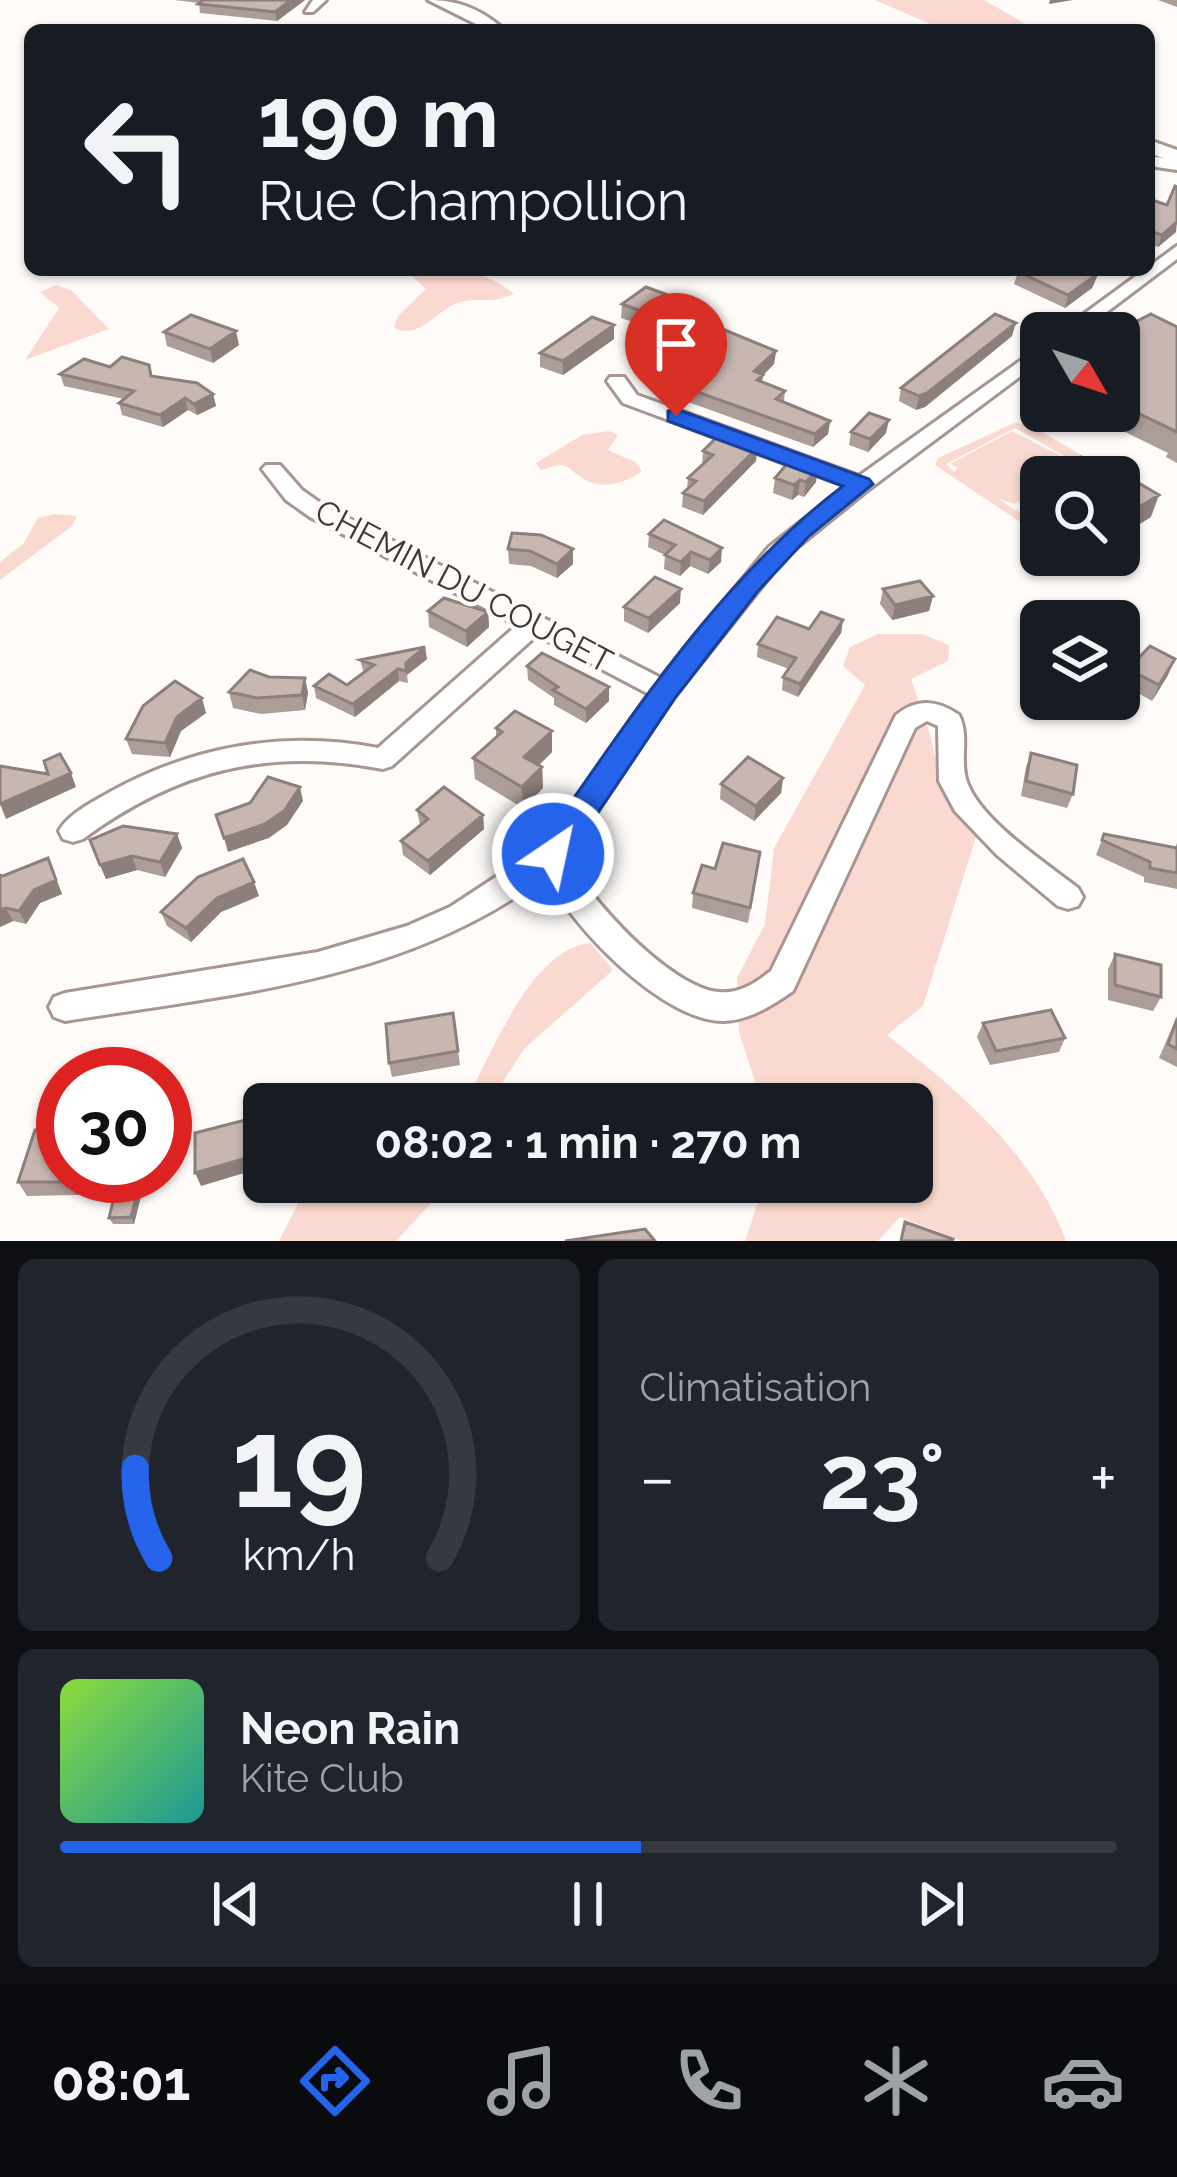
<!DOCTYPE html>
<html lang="fr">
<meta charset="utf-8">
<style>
:root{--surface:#171b24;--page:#20242c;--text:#f1f3f6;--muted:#9ea1a6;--line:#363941;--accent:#2563eb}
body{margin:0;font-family:Raleway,sans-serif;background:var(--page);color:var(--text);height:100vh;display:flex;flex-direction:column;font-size:45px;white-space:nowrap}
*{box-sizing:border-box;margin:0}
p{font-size:39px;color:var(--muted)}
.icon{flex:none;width:66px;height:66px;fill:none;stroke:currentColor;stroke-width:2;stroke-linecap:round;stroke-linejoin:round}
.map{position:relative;height:1241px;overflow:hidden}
.drawer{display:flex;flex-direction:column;gap:18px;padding:18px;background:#0d0f14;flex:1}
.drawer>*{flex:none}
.top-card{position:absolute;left:24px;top:24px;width:1131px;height:252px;border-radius:18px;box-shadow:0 3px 9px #0004;background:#171b24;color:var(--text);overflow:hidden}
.needle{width:78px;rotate:129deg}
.controls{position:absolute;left:1020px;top:312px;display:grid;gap:24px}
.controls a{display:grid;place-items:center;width:120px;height:120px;border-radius:18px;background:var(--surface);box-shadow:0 3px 9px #0004;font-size:60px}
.speed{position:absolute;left:36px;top:1047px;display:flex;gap:24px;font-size:60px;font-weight:700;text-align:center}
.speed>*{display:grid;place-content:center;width:156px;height:156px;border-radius:50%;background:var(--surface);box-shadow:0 3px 9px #0004;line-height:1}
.speed .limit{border:18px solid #d22;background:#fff;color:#111}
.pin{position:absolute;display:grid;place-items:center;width:102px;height:102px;color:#fff;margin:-123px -51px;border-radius:50% 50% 50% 0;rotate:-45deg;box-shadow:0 0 12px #0007}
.pin .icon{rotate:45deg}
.me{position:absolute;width:132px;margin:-66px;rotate:34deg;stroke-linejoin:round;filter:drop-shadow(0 0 9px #0008)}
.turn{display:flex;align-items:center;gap:42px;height:252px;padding:0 36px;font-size:54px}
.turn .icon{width:156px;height:156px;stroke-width:2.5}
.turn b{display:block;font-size:84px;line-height:102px}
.big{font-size:90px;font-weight:700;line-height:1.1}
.drawer .card{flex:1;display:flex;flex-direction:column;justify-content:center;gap:18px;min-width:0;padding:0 42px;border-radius:18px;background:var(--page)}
.drawer .dial{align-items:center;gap:0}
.dial svg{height:312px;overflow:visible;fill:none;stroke:var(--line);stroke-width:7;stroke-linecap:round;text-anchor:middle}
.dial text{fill:var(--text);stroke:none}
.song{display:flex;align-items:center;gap:36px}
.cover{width:144px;height:144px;border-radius:18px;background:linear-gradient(135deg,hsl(90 70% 55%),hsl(180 70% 35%))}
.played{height:12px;border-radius:6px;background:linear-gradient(90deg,var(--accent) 55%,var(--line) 55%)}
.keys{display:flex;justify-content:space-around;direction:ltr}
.heat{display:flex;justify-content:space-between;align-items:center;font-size:66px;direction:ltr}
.drawer .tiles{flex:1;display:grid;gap:18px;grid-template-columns:1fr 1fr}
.card:last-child{grid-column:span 2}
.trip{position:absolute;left:243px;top:1083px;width:690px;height:120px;border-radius:18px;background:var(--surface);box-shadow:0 3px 9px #0004;font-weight:700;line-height:120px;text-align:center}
.menu{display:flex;height:192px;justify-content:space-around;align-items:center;background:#090b0e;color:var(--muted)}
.menu .icon{width:84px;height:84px}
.menu .on{color:var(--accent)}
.menu b{font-size:54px;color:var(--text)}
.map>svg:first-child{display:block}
.green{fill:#fadad0}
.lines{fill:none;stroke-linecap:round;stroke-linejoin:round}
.minor-casing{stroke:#a79691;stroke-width:6}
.tertiary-casing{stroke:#a79691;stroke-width:6}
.minor{fill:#fff;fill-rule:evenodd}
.tertiary{fill:#fff;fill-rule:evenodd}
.wall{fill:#ac9d98}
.shaded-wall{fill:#8c7f7c}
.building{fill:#c8b6b1;stroke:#8c7f7c;stroke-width:3}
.route{fill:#2563eb;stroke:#184099;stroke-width:3}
.labels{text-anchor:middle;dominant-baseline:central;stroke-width:9;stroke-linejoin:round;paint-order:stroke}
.street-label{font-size:33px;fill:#3f3836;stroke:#fefbf9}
</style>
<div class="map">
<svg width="1177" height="1241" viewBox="0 0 1177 1241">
<rect width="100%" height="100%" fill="#fefbf9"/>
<path class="green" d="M 875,0 L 984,0 L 1036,30 L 944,30 Z
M 406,270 C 447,270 481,266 514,294 C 489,304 487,298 465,301 C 438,305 423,341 394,328 L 398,316 L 426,289 Z
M 56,285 L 71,290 L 109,329 L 25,360 L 59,308 L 40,292 Z
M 1016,422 L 1034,427 L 1118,477 L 1101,477 L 1015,428 L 946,464 L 954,472 L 958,468 L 950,464 L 1012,431 L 1069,460 L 1066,463 L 1076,469 L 1062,477 L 1041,477 L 1041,489 L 1014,504 L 999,499 L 1041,527 L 1041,536 L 935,465 L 938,458 Z
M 609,431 L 618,435 L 608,450 L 635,462 L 642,471 C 624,485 597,491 578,475 C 570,470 571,466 560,465 C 554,465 547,469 541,470 L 536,463 L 582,435 Z
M 54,514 L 77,516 L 72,526 L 0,580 L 0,562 L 23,544 L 38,518 Z
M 878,634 L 922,634 L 949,645 L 948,661 L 911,679 L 930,734 L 942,791 L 976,837 L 923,1006 L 887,1035 C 959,1091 1034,1154 1066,1241 L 962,1241 L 900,1217 L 878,1241 L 745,1241 L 765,1182 L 912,1182 L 912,1104 L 762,1104 L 739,1032 L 737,978 L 765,924 L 774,848 L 865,685 L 843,666 L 850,647 Z
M 590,943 L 613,970 L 524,1049 L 489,1104 L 454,1104 L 466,1100 C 494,1051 530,950 590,943 Z
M 309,1182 L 451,1182 L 396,1241 L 279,1241 Z"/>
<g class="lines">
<g class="minor-casing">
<path id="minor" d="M 313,0 L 326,0 L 313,12 L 305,12 Z
M 1149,156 L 1177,160 L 1177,170 L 1149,166 Z
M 1177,246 L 1177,259 L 1079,333 L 1058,333 Z
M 1041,346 L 1041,361 L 869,489 L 785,557 L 674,697 L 568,855 C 585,897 672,989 719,992 C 740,994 755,983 771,971 L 896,715 C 917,698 937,700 959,715 C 970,737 959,760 967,782 C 981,821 1046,863 1078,888 L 1083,897 L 1078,906 L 1068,909 L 1058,906 L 997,855 L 955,811 L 939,781 L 938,726 L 927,721 L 915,728 L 793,991 C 773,1005 750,1020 724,1021 C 664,1022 570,926 547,875 C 407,981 233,994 65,1021 L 54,1017 L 49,1007 L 54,997 L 65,993 L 318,952 L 407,926 L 450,907 L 543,846 L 649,694 L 537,635 L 392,766 L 383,769 C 268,747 177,770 83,839 L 73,842 L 63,839 L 59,831 C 68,814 93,802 110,792 C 193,746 285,730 378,748 L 517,625 L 310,517 L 286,500 L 262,469 L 266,465 L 280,465 L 302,490 L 326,507 L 661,678 L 769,547 L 846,486 L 623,403 L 607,381 L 610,377 L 624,377 L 637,395 L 859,476 Z"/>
</g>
<g class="tertiary-casing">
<path id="tertiary" d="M 428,0 C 456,0 478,8 500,26 L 486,29 Z
M 1149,140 L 1177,150 L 1177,163 L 1149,153 Z"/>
</g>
<use href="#minor" class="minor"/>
<use href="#tertiary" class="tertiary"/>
</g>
<path class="wall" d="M 174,0 L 305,0 L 277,21 L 200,13 L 199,3 Z
M 1158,0 L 1177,0 L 1177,7 Z
M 1149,199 L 1176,232 L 1158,247 L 1149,244 Z
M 1019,270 L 1100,270 L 1092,288 L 1065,308 L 1014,284 Z
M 665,294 L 664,307 L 641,325 L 621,318 L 622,304 Z
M 614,325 L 614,339 L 563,375 L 540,367 L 540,353 Z
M 1177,327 L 1177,463 L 1166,457 L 1168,453 L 1088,414 L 1089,411 L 1119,411 L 1119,333 Z
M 164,332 L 239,345 L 213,363 L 167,346 Z
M 1012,336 L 925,407 L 916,410 L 899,401 L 901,388 Z
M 776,351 L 774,364 L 763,375 L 762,382 L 785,391 L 784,402 L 830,421 L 828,434 L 813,447 L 688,402 L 689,389 L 692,386 L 647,365 L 647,352 Z
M 110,367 L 152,376 L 213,394 L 216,406 L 197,415 L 188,410 L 163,427 L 122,415 L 119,403 L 124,399 L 64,386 L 60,374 Z
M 851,432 L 886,433 L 868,452 L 849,445 Z
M 757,448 L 756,461 L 703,515 L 682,507 L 683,493 L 687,488 L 688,478 L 702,465 L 703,451 Z
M 775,478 L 816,482 L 804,497 L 798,495 L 792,500 L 773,493 Z
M 1041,479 L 1041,511 L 1030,504 L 1036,482 Z
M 649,534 L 721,562 L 708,574 L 690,566 L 680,576 L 664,569 L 665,555 L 648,547 Z
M 508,549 L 573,549 L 573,564 L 557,578 L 531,566 L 509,564 Z
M 883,589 L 933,596 L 929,611 L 892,620 L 880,604 Z
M 680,603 L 648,633 L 624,621 L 624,607 Z
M 428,611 L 488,612 L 489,627 L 467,647 L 429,627 Z
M 843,620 L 841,633 L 798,697 L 782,690 L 783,677 L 789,669 L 757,657 L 758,644 Z
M 427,659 L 407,675 L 408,683 L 399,681 L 355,717 L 316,698 L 314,686 L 347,685 L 364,673 L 360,660 Z
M 527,666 L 609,687 L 609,701 L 586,723 L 554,705 L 554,698 L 528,680 Z
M 1128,669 L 1168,675 L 1152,701 L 1122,684 Z
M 269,677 L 305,678 L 308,693 L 305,710 L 261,714 L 233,708 L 229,692 Z
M 206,713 L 181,731 L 170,757 L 132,754 L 126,739 Z
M 496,728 L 552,752 L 539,765 L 542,767 L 543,788 L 523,808 L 475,779 L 473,758 L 496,737 Z
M 1031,753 L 1073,794 L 1067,808 L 1021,796 L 1026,767 Z
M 783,778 L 781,793 L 754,821 L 720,799 L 721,784 Z
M 417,810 L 483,815 L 484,829 L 430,875 L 403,855 L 401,841 L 420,825 Z
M 177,834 L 182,848 L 165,877 L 137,870 L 106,879 L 90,840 Z
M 1104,834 L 1175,848 L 1177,843 L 1177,889 L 1144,882 L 1144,877 L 1096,855 Z
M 760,852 L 748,923 L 692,908 L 693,893 L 715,869 Z
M 48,858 L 62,894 L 40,903 L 26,924 L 13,921 L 0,927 L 3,876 Z
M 259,896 L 221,912 L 191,942 L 167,926 L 161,912 Z
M 1115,954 L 1161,997 L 1153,1011 L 1108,1000 L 1108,969 Z
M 453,1013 L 460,1065 L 392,1077 L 389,1063 Z
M 1177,1016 L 1177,1067 L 1159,1058 Z
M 983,1023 L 1065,1038 L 1059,1052 L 990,1065 L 977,1037 Z
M 109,1176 L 77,1195 L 27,1196 L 18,1182 Z
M 141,1196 L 134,1224 L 113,1224 L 109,1218 Z"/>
<path class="shaded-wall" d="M 291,0 L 305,0 L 277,21 L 275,12 Z
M 1050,0 L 1073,0 L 1049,4 Z
M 1177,222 L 1176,232 L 1158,247 L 1162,235 Z
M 1095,270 L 1100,270 L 1092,288 L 1065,308 L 1068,295 Z
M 665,294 L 664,307 L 641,325 L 641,311 Z
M 1016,323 L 1012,336 L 925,407 L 916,410 L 919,396 Z
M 614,325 L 614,339 L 563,375 L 563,361 Z
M 236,331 L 239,345 L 213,363 L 210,349 Z
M 776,351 L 774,364 L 763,375 L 761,388 L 754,371 Z
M 213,394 L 216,406 L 197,415 L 194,404 Z
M 185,398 L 188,410 L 163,427 L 160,415 Z
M 889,420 L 886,433 L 868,452 L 870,439 Z
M 830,421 L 828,434 L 813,447 L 815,434 Z
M 757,448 L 756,461 L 703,515 L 704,501 Z
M 818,468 L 816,482 L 804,497 L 806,482 Z
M 800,480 L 798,495 L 792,500 L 794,485 Z
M 1159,495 L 1151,517 L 1119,537 L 1119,519 Z
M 722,548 L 721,562 L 708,574 L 710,560 Z
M 573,549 L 573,564 L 557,578 L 557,564 Z
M 691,552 L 690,566 L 680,576 L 681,562 Z
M 681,589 L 680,603 L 648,633 L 649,618 Z
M 933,596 L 929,611 L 892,620 L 895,605 Z
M 488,612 L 489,627 L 467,647 L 466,631 Z
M 843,620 L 841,633 L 798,697 L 800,684 Z
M 425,647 L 427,659 L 407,675 L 406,663 Z
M 1175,659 L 1168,675 L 1152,701 L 1159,685 Z
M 398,669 L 399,681 L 355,717 L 353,704 Z
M 305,678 L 308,693 L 305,710 L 302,695 Z
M 609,687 L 609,701 L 586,723 L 586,709 Z
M 202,698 L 206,713 L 181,731 L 170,757 L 165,743 L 177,717 Z
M 552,731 L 552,752 L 526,778 L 524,757 Z
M 542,767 L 543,788 L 523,808 L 522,787 Z
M 71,773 L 76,787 L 6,819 L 0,804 Z
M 783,778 L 781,793 L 754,821 L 756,806 Z
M 300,787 L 303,801 L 287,825 L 269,838 L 228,852 L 224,838 Z
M 483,815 L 484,829 L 430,875 L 428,861 Z
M 177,834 L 182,848 L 165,877 L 160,862 Z
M 132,856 L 137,870 L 106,879 L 100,865 Z
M 48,858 L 62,894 L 40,903 L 26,924 L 19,911 Z
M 254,882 L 259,896 L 221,912 L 191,942 L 186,928 L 217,898 Z
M 6,908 L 13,921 L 0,927 L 0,910 Z
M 264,1153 L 264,1167 L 201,1186 L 195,1173 Z
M 78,1176 L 109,1176 L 77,1195 L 69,1182 Z
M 138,1190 L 141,1196 L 134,1224 L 131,1217 Z"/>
<path class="building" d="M 203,0 L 291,0 L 275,12 L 198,4 Z
M 1175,186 L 1177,187 L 1177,222 L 1162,235 L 1149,231 L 1149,199 L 1167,205 Z
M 1019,270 L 1098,270 L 1095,276 L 1068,295 L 1017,271 Z
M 646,287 L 665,294 L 641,311 L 622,304 Z
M 995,314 L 1016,323 L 927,393 L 919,396 L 901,388 Z
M 1151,314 L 1177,327 L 1177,432 L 1119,404 L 1119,333 L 1114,333 Z
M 191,315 L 236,331 L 210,349 L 164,332 Z
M 592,317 L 614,325 L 563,361 L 540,353 Z
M 693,317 L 776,351 L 754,371 L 763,375 L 757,380 L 785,391 L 776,399 L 830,421 L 815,434 L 689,389 L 701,377 L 647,352 Z
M 122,357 L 149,365 L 151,376 L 197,383 L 213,394 L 194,404 L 185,398 L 160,415 L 119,403 L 134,391 L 60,374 L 84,359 L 110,367 Z
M 869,413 L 889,420 L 870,439 L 851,432 Z
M 720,434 L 757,448 L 704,501 L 683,493 L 696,481 L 688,478 L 713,455 L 703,451 Z
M 1081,457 L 1103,470 L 1110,466 L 1159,495 L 1119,519 L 1119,477 L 1045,477 Z
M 792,458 L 818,468 L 806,482 L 800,480 L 794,485 L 775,478 Z
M 664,520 L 722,548 L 710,560 L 691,552 L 681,562 L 665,555 L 675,545 L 649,534 Z
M 512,533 L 541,535 L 573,549 L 557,564 L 530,551 L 508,549 Z
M 655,577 L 681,589 L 649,618 L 624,607 Z
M 920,581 L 933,596 L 895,605 L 883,589 Z
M 444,598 L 488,612 L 466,631 L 428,611 Z
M 821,612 L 843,620 L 800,684 L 783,677 L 796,658 L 758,644 L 777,617 L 809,629 Z
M 1150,646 L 1175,659 L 1159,685 L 1128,669 Z
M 425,647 L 406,663 L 406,671 L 398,669 L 353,704 L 314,686 L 329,674 L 347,685 L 374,665 L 360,660 Z
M 542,653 L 609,687 L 586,709 L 553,690 L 558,687 L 527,666 Z
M 250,670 L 269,677 L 305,678 L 302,695 L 257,698 L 229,692 Z
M 175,681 L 202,698 L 177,717 L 165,743 L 126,739 L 143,706 Z
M 515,711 L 552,731 L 524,757 L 542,767 L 522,787 L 473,758 L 502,732 L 496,728 Z
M 1031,753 L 1077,765 L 1073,794 L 1026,781 Z
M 60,754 L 71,773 L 0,804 L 0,766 L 48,774 L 44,761 Z
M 748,757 L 783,778 L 756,806 L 721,784 Z
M 268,777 L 300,787 L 284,811 L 265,824 L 224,838 L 216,815 L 250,803 Z
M 444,787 L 483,815 L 428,861 L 401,841 L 428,819 L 417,810 Z
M 123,826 L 177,834 L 160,862 L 132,856 L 100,865 L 90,840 Z
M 1104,834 L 1177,848 L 1177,873 L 1150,868 L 1150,862 L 1102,840 Z
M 723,843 L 760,852 L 750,908 L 693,893 L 702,865 L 715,869 Z
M 48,858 L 56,880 L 34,890 L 19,911 L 6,908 L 0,910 L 0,875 L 3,876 Z
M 243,859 L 254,882 L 217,898 L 186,928 L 161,912 L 198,877 Z
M 1115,954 L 1161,965 L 1161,997 L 1115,985 Z
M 1051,1010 L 1065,1038 L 996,1051 L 983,1023 Z
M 453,1013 L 458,1051 L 389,1063 L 386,1024 Z
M 1177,1019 L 1177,1049 L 1168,1044 Z
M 264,1106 L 264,1153 L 195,1173 L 195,1133 L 257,1117 L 256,1108 Z
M 63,1129 L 63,1176 L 78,1176 L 69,1182 L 18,1182 L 35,1130 Z
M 116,1189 L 138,1190 L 131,1217 L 109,1218 Z
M 905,1222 L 953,1239 L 952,1241 L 901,1241 Z
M 645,1229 L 655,1241 L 565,1241 Z"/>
<path class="route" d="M 676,409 L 869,479 L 873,484 L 809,536 L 758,591 L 675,698 L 564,863 L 553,867 L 541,863 L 536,854 L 541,845 C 632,716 717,582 843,486 L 668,421 L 668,411 Z"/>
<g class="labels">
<g class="street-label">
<text transform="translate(464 586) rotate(28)">CHEMIN DU COUGET</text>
</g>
</g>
</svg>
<div class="controls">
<a><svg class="needle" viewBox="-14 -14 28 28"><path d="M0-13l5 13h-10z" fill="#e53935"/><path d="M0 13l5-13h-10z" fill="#9ea1a6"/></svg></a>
<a><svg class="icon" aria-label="search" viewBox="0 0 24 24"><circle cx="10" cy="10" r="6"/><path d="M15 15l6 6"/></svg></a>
<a><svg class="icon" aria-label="layers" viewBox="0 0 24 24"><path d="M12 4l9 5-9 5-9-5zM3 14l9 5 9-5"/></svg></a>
</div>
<div class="speed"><div class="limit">30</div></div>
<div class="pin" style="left:676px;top:416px;background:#d93025"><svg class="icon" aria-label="arrive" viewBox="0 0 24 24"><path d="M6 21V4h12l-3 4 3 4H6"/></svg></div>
<svg class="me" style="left:553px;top:854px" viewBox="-20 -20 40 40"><circle r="17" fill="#2563eb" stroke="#fff" stroke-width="3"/><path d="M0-11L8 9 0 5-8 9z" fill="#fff"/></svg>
<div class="trip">08:02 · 1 min · 270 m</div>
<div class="top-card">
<div class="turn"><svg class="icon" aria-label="left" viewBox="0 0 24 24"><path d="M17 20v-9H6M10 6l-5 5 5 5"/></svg><div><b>190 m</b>Rue Champollion</div></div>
</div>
</div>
<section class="drawer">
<div class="tiles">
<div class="card dial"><svg viewBox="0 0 100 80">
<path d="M14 69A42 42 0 1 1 86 69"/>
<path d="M14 69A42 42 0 0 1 8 46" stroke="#2563eb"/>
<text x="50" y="56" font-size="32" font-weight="700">19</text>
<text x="50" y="72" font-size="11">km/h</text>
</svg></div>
<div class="card"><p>Climatisation</p>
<div class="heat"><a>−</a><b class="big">23°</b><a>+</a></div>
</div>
<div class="card">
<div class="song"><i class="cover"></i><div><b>Neon Rain</b><p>Kite Club</p></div></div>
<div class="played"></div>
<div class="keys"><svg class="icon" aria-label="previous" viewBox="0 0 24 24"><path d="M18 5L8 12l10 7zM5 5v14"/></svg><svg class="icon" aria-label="pause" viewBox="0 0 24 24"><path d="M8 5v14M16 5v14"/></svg><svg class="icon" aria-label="next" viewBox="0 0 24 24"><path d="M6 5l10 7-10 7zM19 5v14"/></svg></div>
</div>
</div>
</section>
<nav class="menu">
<b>08:01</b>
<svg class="icon on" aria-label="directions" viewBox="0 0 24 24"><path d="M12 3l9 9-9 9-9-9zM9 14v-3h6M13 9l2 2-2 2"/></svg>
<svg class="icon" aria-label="music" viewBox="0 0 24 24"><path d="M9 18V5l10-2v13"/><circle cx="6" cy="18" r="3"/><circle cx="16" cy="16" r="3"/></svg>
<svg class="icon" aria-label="phone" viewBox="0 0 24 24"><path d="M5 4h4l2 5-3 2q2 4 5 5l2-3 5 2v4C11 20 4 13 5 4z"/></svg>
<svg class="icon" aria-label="climate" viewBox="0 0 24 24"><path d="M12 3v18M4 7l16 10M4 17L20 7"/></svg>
<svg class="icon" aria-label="car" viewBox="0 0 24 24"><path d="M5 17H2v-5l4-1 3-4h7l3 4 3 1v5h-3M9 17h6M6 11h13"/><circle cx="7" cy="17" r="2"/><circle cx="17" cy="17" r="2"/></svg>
</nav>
